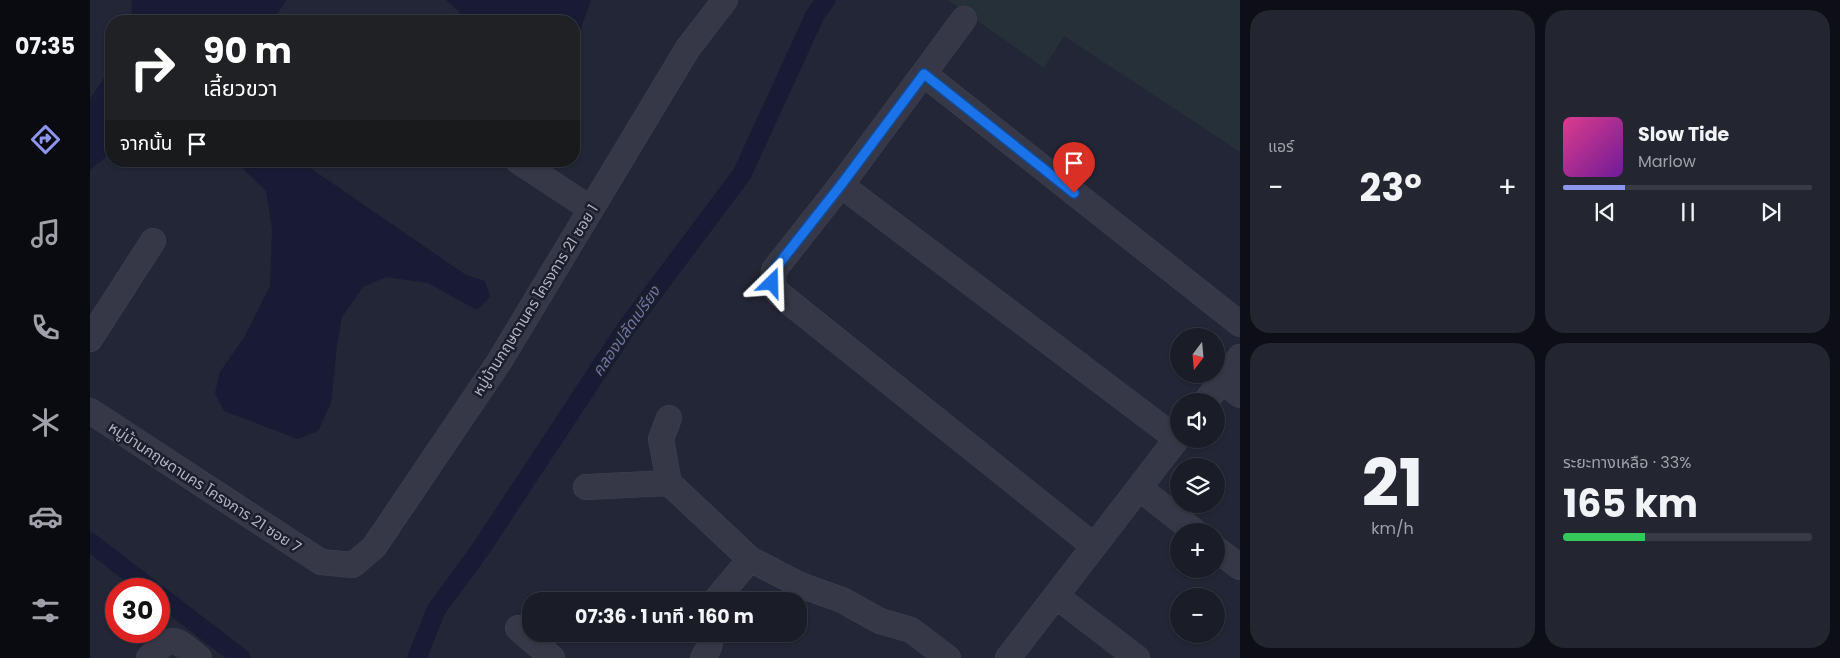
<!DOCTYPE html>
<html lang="th">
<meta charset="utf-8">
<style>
:root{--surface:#1a1c28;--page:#232530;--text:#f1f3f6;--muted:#9fa1a8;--line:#383a45;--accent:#8d96ed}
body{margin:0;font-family:Poppins,"Noto Sans Thai",sans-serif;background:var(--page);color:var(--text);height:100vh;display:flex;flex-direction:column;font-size:19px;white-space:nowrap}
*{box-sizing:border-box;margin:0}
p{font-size:16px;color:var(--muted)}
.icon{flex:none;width:28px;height:28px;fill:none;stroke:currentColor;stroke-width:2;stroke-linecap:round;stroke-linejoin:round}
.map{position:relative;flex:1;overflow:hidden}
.details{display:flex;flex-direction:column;gap:10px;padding:10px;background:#0e0f16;width:600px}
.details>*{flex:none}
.hud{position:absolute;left:15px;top:15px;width:475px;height:152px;border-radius:20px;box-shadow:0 1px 4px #0004,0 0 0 1px var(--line);background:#202124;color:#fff;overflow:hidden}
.needle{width:32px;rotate:196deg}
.controls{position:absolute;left:1080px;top:328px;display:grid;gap:10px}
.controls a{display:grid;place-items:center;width:55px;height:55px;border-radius:50%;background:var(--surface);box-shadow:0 1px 4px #0004,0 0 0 1px var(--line);font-size:25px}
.speed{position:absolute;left:15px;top:578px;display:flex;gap:10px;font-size:25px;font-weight:700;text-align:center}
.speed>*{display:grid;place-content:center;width:65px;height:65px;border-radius:50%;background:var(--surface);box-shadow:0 1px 4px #0004,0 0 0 1px var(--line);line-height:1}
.speed .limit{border:8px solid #d22;background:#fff;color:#111}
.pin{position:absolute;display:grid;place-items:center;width:42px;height:42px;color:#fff;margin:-51px -21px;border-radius:50% 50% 50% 0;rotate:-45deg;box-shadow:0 0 5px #0007}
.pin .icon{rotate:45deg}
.me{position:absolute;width:55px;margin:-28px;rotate:22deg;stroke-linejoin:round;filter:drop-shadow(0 0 4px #0008)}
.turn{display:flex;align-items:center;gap:18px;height:105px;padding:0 15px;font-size:22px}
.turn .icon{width:65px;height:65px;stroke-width:2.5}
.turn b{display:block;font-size:35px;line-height:42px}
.then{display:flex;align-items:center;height:48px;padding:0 15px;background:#0003;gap:10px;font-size:19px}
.big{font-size:38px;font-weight:700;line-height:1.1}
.details .card{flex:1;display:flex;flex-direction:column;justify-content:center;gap:8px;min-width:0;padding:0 18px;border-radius:20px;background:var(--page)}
.details .dial{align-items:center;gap:0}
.dial b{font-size:65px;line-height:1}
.song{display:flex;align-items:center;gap:15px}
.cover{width:60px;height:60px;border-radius:8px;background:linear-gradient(135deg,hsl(330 70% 55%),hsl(280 70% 35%))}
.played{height:5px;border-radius:2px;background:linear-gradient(90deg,var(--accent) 25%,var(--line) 25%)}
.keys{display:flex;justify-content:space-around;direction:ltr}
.heat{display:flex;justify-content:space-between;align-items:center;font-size:28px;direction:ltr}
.charge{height:8px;border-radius:4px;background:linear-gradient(90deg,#34c759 33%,var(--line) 0)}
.details .tiles{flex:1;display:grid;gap:10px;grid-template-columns:repeat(2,1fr)}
.trip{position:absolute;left:432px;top:592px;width:285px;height:50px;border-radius:20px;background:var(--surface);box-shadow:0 1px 4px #0004,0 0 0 1px var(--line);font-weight:700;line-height:50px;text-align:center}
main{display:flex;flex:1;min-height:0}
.tab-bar{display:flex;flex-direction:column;width:90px;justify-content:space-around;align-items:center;background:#0a0b10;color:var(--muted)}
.tab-bar .icon{width:35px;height:35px}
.tab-bar .active{color:var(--accent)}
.tab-bar b{font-size:22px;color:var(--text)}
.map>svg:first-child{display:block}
.green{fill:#253038}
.water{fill:#181b33}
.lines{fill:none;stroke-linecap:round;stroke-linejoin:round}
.canal{stroke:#181b33;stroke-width:19}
.minor-casing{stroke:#404250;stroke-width:26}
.minor{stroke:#363847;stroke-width:25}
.route-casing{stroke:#114b97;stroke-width:12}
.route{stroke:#1a73e8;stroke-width:9}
.labels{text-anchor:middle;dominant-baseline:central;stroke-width:5;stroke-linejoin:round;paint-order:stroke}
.street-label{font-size:15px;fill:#b1b3c3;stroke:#1c1e2c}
.water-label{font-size:16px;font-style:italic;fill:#6d749f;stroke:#1c1e2c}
</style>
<main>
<nav class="tab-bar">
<b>07:35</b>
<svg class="icon active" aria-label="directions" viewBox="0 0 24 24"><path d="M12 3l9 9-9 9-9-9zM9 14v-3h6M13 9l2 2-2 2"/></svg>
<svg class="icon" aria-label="music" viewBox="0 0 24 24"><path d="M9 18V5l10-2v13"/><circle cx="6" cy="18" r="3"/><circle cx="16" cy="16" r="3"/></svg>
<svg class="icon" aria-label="phone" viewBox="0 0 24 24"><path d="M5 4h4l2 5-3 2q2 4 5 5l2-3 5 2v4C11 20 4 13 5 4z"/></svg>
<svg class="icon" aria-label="climate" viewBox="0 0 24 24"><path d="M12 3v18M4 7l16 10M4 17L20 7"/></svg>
<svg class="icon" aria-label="car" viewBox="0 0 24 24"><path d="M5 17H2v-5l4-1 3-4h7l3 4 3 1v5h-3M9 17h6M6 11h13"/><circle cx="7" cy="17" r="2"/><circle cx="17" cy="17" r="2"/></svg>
<svg class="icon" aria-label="filters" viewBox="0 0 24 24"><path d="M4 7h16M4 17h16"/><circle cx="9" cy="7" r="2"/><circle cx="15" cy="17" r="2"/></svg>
</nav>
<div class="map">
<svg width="1150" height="658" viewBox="0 0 1150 658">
<rect width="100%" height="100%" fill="#232636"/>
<path class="green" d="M 858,0 L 1150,0 L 1150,152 L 974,36 L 954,68 Z"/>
<path class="water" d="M 42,0 L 196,0 L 183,21 L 41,21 Z
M 356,0 L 501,0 L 487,39 L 484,42 L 484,21 L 379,21 Z
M 21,67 L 21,153 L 0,170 L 0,99 Z
M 145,161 L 210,161 L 376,275 L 395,281 L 400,297 L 387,310 L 338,283 L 296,277 L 273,287 L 252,317 L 247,345 L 241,403 L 228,431 L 208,439 L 134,411 L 125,393 L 130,372 L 155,336 L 180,286 L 182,229 L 176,191 Z"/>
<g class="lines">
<path class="canal" d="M 0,542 L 61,589
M 69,595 L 151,658
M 327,658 L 346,610 L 390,550 L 535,330 L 652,174 L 725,15 L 736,0"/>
<g class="minor-casing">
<path id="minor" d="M 874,19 L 751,185 L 684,270 L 683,283 L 688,293 L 1004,546
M 834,74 L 1150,324
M 428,161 L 501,209
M 751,185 L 1087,439
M 0,339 L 63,241
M 1132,381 L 1150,395
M 1116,401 L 1150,357
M 0,411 L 231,562 L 263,565 L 284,547 L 409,362 L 598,48 L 635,0
M 579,418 L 571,439 L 579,483
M 496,487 L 579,483 L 660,559 L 625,601
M 1049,488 L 1104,531
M 1126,549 L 1150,567
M 660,559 L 710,585 L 752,600 L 790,621 L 821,630 L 858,658
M 966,596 L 1047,658
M 428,628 L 462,658
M 59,658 C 84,633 83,638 109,658
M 613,658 C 618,650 623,643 618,634
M 918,658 L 1089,436"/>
</g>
<use href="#minor" class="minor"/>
</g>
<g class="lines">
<g class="route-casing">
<path id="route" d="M 682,283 L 684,270 L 751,185 L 834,74 L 984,193"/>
</g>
<use href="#route" class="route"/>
</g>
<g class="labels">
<g class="street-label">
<text transform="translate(445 300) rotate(-58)">หมู่บ้านกฤษดานคร โครงการ 21 ซอย 1</text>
<text transform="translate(115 487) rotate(33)">หมู่บ้านกฤษดานคร โครงการ 21 ซอย 7</text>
</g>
<g class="water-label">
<text transform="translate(536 331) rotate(-55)">คลองปลัดเปรียง</text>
</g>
</g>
</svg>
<div class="controls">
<a><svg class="needle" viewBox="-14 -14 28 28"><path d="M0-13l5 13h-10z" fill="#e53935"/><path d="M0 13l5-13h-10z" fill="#9fa1a8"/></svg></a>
<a><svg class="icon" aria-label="sound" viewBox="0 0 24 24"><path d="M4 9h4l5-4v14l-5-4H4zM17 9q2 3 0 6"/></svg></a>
<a><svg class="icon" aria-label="layers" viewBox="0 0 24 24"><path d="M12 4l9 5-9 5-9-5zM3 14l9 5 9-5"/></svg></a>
<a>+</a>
<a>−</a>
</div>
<div class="speed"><div class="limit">30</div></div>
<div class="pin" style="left:984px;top:193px;background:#d93025"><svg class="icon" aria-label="arrive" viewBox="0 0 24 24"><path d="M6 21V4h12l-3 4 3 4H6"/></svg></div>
<svg class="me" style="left:682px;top:283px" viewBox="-20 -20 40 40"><path d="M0-17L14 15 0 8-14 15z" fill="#1a73e8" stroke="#fff" stroke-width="4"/></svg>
<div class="trip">07:36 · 1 นาที · 160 m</div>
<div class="hud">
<div class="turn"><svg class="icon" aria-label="right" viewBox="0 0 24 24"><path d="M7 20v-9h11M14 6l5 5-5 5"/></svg><div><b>90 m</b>เลี้ยวขวา</div></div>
<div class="then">จากนั้น<svg class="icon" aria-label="arrive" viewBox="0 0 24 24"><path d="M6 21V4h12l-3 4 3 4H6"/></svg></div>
</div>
</div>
<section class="details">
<div class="tiles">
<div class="card"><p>แอร์</p>
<div class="heat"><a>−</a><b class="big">23°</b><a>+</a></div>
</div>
<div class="card">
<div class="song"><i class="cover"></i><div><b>Slow Tide</b><p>Marlow</p></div></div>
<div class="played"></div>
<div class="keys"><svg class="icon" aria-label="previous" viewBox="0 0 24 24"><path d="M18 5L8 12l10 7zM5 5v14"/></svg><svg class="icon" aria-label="pause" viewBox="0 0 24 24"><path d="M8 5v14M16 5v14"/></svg><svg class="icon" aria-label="next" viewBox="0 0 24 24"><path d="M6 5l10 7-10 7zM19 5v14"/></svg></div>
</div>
<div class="card dial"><b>21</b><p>km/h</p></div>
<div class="card"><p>ระยะทางเหลือ · 33%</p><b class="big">165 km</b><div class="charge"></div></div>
</div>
</section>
</main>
